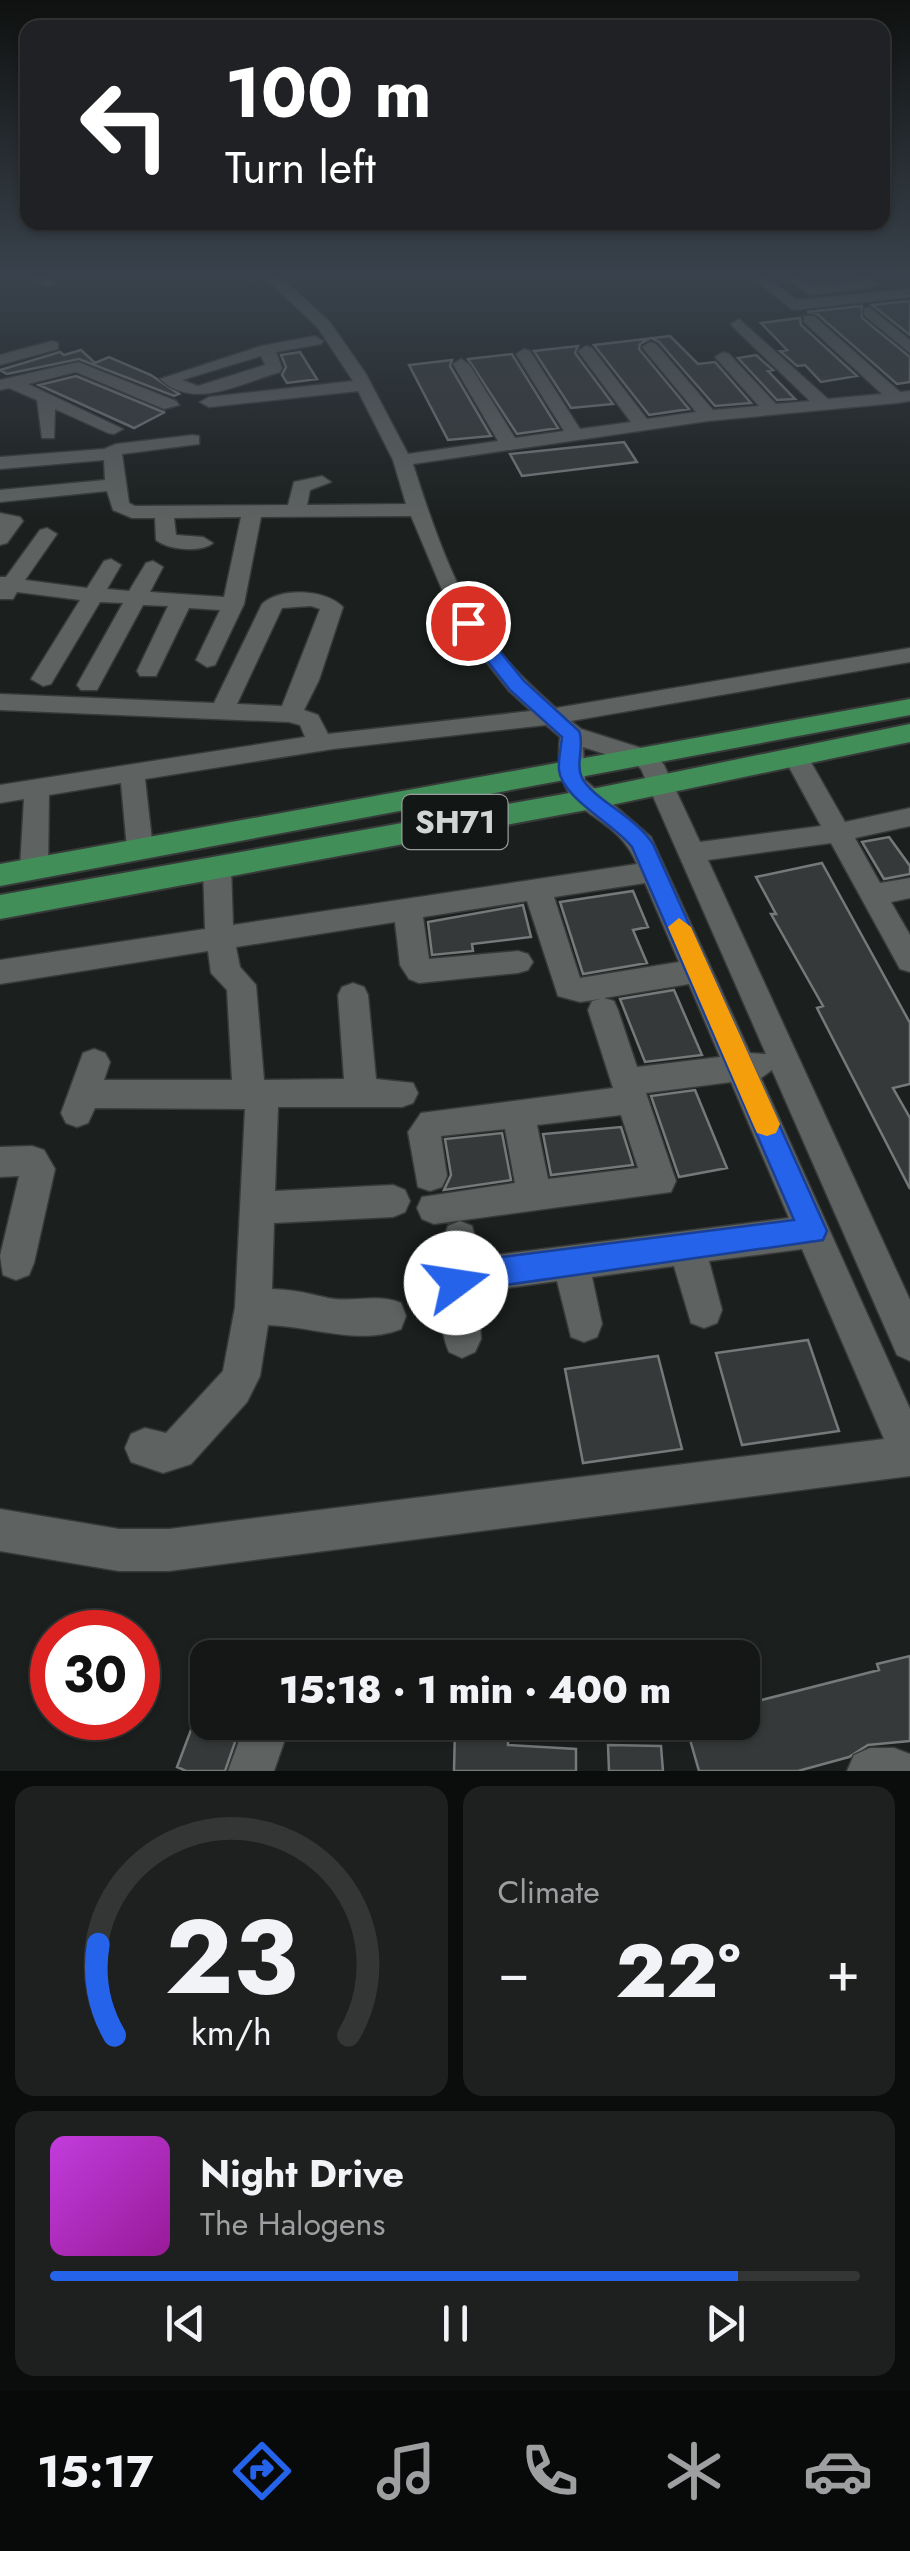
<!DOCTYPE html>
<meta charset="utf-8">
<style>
:root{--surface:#141716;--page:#1d201f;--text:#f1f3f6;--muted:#9d9fa1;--line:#333635;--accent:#2563eb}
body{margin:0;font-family:Jost,sans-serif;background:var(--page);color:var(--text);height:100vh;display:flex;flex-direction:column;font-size:38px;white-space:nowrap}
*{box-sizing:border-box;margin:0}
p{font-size:32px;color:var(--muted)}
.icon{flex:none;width:55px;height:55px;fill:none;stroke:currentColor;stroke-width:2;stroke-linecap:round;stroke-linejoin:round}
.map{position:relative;height:1771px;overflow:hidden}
.details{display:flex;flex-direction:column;gap:15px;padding:15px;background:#0b0d0c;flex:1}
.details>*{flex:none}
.top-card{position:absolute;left:20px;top:20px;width:870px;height:210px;border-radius:20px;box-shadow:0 2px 8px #0004,0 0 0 2px var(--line);background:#202124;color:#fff;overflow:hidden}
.speed{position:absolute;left:30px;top:1610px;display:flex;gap:20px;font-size:50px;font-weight:700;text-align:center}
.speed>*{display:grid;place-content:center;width:130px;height:130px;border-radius:50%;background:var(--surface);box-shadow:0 2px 8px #0004,0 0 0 2px var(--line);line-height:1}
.speed .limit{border:15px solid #d22;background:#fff;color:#111}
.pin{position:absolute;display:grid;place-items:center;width:85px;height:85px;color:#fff;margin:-42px;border:5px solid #fff;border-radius:50%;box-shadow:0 2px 10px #0007}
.me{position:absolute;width:110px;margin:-55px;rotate:76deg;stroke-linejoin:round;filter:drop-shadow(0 0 8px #0008)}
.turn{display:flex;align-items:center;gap:35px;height:210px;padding:0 40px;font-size:45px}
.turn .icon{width:130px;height:130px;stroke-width:2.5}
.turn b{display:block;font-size:70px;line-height:85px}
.big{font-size:75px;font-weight:800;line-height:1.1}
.details .tile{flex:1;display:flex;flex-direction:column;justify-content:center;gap:15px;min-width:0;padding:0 35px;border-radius:20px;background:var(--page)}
.details .dial{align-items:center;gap:0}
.dial svg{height:260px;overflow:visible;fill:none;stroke:var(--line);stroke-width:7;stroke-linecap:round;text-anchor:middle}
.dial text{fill:var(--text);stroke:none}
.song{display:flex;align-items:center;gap:30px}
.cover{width:120px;height:120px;border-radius:15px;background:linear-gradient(135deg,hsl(290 70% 55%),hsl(300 70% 35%))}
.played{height:10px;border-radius:5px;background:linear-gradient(90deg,var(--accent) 85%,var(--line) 85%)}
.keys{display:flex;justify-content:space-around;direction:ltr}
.heat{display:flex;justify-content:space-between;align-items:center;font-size:55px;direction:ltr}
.details .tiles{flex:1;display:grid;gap:15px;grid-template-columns:1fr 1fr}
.tile:last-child{grid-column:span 2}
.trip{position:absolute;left:190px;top:1640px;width:570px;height:100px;border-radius:20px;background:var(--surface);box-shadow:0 2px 8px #0004,0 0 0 2px var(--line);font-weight:800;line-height:100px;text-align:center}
.menu{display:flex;height:160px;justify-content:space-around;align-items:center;background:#080909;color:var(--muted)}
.menu .icon{width:70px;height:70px}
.menu .on{color:var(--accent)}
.menu b{font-size:45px;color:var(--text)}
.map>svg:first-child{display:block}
.building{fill:#353939;stroke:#75797a;stroke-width:2.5}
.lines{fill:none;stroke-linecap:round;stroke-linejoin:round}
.minor-casing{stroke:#373a39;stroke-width:3}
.major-casing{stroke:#373a39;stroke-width:4}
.minor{fill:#5e6261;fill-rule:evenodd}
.major{fill:#418e58;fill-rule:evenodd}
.route{fill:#2563eb;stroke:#184099;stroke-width:2.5}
.slow{fill:#f59e0b}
.labels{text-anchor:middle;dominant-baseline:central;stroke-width:10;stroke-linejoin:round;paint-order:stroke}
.shield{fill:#121615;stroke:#999c9b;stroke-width:2.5}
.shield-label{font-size:32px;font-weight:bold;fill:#d3d5d4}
</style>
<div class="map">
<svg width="910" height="1771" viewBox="0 0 910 1771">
<rect width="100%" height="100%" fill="#1b1f1e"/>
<path class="building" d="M 910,301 L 910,335 L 872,305 Z
M 862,306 L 862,318 L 910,357 L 910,382 L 897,384 L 816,313 L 807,312 Z
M 800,318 L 801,325 L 857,376 L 821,382 L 805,365 L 797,366 L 780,351 L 787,350 L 761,323 Z
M 670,336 L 698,364 L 715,362 L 751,403 L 715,406 L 659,342 L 651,338 L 640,344 L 639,349 L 689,409 L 649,415 L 594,345 Z
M 578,346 L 575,353 L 613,404 L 571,408 L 534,351 Z
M 81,350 L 95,363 L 109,357 L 151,375 L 179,394 L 174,396 L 79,359 L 7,374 L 0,370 L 60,352 L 64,355 Z
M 300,352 L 317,379 L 287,383 L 282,375 L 286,367 L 281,355 Z
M 512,354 L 513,356 L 558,428 L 517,434 L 468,359 Z
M 756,355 L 773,370 L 768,371 L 795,399 L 777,400 L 738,358 Z
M 452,360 L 450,366 L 491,436 L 448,440 L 409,365 Z
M 76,376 L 163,412 L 165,412 L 134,428 L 39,385 Z
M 624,442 L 637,462 L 522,476 L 510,454 Z
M 889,837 L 910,866 L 910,874 L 884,879 L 862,842 Z
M 822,863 L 910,1023 L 910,1084 L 893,1088 L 910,1118 L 910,1189 L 817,1008 L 823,1006 L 771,914 L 776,914 L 756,877 Z
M 633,891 L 648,927 L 633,930 L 647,963 L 583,974 L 560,902 Z
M 523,905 L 531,937 L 472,944 L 473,951 L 432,955 L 428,922 Z
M 674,990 L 702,1055 L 645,1062 L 620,999 Z
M 695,1090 L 727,1168 L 679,1177 L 651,1096 Z
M 621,1127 L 633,1165 L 551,1175 L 543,1134 Z
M 502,1133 L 511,1180 L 444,1190 L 451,1175 L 445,1139 Z
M 808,1340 L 839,1431 L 742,1445 L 716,1353 Z
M 658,1356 L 682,1449 L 583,1463 L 565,1369 Z
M 910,1656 L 910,1741 L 868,1745 L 849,1757 L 798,1771 L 699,1771 L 685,1722 L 742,1722 L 742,1705 L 879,1670 L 877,1664 Z
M 206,1690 L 208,1722 L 242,1722 L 225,1771 L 186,1771 L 177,1767 Z
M 455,1728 L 508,1730 L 508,1745 L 576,1749 L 576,1771 L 454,1771 Z
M 608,1745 L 661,1746 L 663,1771 L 609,1771 Z"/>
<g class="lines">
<g class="minor-casing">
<path id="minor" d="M 23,275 L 41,275 L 55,283 L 48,287 Z
M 263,275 L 278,275 L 330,322 L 366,374 L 408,454 L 498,441 L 453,364 L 461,359 L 469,364 L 515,438 L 564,431 L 516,354 L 524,349 L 530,351 L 580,429 L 631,422 L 578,351 L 586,346 L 592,348 L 647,419 L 696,412 L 642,347 L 650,342 L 656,344 L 713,410 L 759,406 L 715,357 L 723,352 L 729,354 L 776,404 L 810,401 L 733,327 L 731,324 L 739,319 L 828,399 L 882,394 L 804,322 L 804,316 L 814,316 L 900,392 L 910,391 L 910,401 L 897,403 L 708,421 L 413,464 C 429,514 450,577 478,622 C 498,655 528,683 556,708 L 910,648 L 910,662 L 571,721 L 581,729 L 654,752 L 664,765 L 700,842 L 821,826 L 783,756 L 795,748 L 804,750 L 845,822 L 910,808 L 910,826 L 855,838 L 880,883 L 910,878 L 910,898 L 891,902 L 910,935 L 910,972 L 900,969 L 831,843 L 708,860 L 910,1300 L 910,1361 L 897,1355 L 772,1070 L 761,1078 L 910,1409 L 910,1476 L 169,1571 L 119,1571 L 0,1551 L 0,1509 L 119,1529 L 169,1529 L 884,1439 L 802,1249 L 709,1261 L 722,1310 L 717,1323 L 704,1328 L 691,1323 L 674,1266 L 592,1277 L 602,1324 L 597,1337 L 584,1342 L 571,1337 L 557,1281 L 478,1292 L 481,1339 L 475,1352 L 462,1358 L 449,1352 C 437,1325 442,1293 446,1265 C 448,1250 441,1241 448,1226 L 460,1221 L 472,1226 L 480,1257 L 789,1218 L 731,1082 L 646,1093 L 676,1181 L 671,1192 L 434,1224 L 422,1219 L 417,1208 L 422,1197 L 515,1183 L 505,1129 L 441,1136 L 447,1176 L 442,1187 L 430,1191 L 418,1187 L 408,1132 L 421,1113 L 613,1088 L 588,1010 L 592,1001 L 600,999 L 580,1002 L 558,996 L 527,901 L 423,917 L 429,959 L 518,951 L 528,954 L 533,962 L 528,970 L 518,973 L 419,983 L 409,979 L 400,965 L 395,922 L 236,947 L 240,967 L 256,985 L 264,1080 L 344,1079 L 338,995 L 342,987 L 353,983 L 364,987 L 368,995 L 376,1079 L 413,1083 L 418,1093 L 413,1103 L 402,1107 L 278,1107 L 275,1191 L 393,1185 L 405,1190 L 410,1201 L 405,1212 L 393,1217 L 274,1223 L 272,1289 C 296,1290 306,1293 328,1298 C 353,1303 377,1293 401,1303 L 406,1316 L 401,1329 C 359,1346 311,1326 268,1325 L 260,1376 L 247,1402 L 191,1464 L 163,1473 L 131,1462 L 125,1448 L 131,1434 L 145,1428 L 166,1433 L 223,1371 L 235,1307 L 245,1109 L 95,1108 L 88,1123 L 77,1127 L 66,1123 L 61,1113 L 83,1053 L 94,1049 L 105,1053 L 110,1062 L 104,1080 L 232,1080 L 227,990 L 211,973 L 208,951 L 0,984 L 0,960 L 205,929 L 203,866 L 207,859 L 227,859 L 231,866 L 233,925 L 637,864 C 612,804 550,823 560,737 L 546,725 L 333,749 L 145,779 L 153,849 L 149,856 L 131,856 L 127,849 L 121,783 L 49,795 L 48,868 L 44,875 L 24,875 L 20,868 L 24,799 L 0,803 L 0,785 L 305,737 L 300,725 L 289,722 L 0,710 L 0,694 L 214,703 L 262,604 C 281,587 325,589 343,607 L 319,680 L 304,710 L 318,715 L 328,734 L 531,711 L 509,691 L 456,623 L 411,516 L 261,517 L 244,604 L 215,665 L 207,667 L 196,660 L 220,610 L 189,608 L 156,676 L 140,676 L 137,671 L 168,606 L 143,605 L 97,690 L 81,690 L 77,685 L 123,603 L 100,602 L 51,684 L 43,686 L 31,679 L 80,600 L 17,592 L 13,599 L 0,599 L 0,577 L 6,577 L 40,530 L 47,528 L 57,534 L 25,580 L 87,588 L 104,561 L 111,559 L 121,565 L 107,589 L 129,591 L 146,563 L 153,561 L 163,567 L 150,592 L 224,597 L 241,517 L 174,518 L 176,535 L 203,537 L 213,543 C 201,553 168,550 156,540 L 155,518 L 132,518 L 113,510 L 107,491 L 0,502 L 0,490 L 105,480 L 104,460 L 0,469 L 0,457 L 104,449 L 116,444 L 193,435 L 199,436 L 199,444 L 122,454 L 129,503 L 135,506 L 288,505 L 294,482 L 322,476 L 331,482 L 310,490 L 307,505 L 406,504 L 393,460 L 358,391 L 209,407 L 200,402 L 209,397 L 353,381 L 318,328 ZM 311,606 L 320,609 L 282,706 L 237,704 L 282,608 ZM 583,747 L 636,764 L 641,769 L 766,1054 L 750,1053 L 651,837 L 585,780 ZM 645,883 L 679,962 L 580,978 L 554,897 ZM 689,984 L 720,1057 L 637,1067 L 618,1010 L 614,1001 L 604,998 ZM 621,1115 L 638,1168 L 548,1179 L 537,1125 Z
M 749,275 L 764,275 L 796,300 L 910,289 L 910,297 L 793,310 Z
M 780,275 L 796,275 L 813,286 L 856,281 L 851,275 L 866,275 L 876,284 L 869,288 L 810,295 Z
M 869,307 L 910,340 L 910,353 L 864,315 L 864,309 Z
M 315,336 L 323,341 L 321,344 L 276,352 L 282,368 L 280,372 C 241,383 194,411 160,379 L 261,346 ZM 261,356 L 265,365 L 198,386 L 182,380 Z
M 52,341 L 58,343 L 58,349 L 0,365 L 0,355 Z
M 78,362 L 176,401 L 179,405 L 164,409 L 76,372 L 28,384 L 123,429 L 114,434 L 108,433 L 55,409 L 54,438 L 42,438 L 37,400 L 9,388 L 0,390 L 0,380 Z
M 0,513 L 20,517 L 23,521 L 7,543 L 0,545 Z
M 32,1146 L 44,1150 L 55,1169 L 34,1263 L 29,1275 L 16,1280 L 3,1275 L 0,1256 L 19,1176 L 0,1177 L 0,1147 Z
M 246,1722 L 291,1722 L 274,1771 L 228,1771 Z
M 870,1748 L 894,1748 L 910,1754 L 910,1771 L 847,1771 L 854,1755 Z"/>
</g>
<g class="major-casing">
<path id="major" d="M 910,699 L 910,715 L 0,886 L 0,864 Z
M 910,724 L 910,742 L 592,809 L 0,919 L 0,895 L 592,789 Z"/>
</g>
<use href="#minor" class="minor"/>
<use href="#major" class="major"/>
</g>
<linearGradient id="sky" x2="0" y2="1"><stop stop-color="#0f1110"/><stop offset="0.53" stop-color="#39424c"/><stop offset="1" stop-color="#39424c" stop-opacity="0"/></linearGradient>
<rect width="910" height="522" fill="url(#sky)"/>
<path class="route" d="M 468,617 L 474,619 L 524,681 L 579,731 C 585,745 575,764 582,778 C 593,799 636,817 653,844 L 827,1231 L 823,1240 L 470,1290 L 456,1297 L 445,1293 L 441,1283 L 452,1266 L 462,1262 L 794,1220 L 632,847 C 614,824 562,798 559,770 C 558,760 561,748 562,737 L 510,690 L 458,623 Z"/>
<path class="slow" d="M 679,918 L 691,927 L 780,1124 L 776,1133 L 767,1136 L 757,1133 L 753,1124 L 668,927 Z"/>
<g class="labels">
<rect class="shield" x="402.5" y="795" width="105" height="54" rx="8"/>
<g class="shield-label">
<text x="455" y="822">SH71</text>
</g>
</g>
</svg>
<div class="speed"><div class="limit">30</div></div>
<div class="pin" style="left:468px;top:623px;background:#d93025"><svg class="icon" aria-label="arrive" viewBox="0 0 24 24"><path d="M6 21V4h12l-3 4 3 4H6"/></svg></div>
<svg class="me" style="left:456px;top:1283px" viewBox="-20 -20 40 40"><circle r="19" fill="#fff"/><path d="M0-13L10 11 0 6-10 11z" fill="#2563eb"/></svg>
<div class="trip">15:18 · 1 min · 400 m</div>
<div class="top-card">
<div class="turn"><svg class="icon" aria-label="left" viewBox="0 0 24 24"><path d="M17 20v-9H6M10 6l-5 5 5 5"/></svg><div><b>100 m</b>Turn left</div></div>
</div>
</div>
<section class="details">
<div class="tiles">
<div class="tile dial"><svg viewBox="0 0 100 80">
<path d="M14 69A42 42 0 1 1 86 69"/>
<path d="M14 69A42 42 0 0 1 9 41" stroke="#2563eb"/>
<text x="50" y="56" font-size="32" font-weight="700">23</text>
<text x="50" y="72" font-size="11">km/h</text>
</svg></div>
<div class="tile"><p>Climate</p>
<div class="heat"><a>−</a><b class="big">22°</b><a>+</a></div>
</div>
<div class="tile">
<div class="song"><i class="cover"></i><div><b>Night Drive</b><p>The Halogens</p></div></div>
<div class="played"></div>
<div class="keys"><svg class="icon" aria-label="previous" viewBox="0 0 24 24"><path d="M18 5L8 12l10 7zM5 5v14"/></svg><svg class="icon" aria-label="pause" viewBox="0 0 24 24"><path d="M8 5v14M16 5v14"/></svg><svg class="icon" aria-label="next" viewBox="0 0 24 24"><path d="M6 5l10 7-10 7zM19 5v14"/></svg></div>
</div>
</div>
</section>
<nav class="menu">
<b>15:17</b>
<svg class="icon on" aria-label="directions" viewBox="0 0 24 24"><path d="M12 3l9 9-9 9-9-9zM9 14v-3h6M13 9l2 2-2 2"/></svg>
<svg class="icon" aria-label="music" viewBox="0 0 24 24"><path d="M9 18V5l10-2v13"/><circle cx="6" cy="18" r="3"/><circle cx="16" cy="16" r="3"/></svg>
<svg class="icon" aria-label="phone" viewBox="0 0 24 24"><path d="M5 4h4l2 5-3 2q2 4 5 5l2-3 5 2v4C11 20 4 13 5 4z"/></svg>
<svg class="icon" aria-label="climate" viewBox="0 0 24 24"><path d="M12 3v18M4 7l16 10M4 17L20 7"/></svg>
<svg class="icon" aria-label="car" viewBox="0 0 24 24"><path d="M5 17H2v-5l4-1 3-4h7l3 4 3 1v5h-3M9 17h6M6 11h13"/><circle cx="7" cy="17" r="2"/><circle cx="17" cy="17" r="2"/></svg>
</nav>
